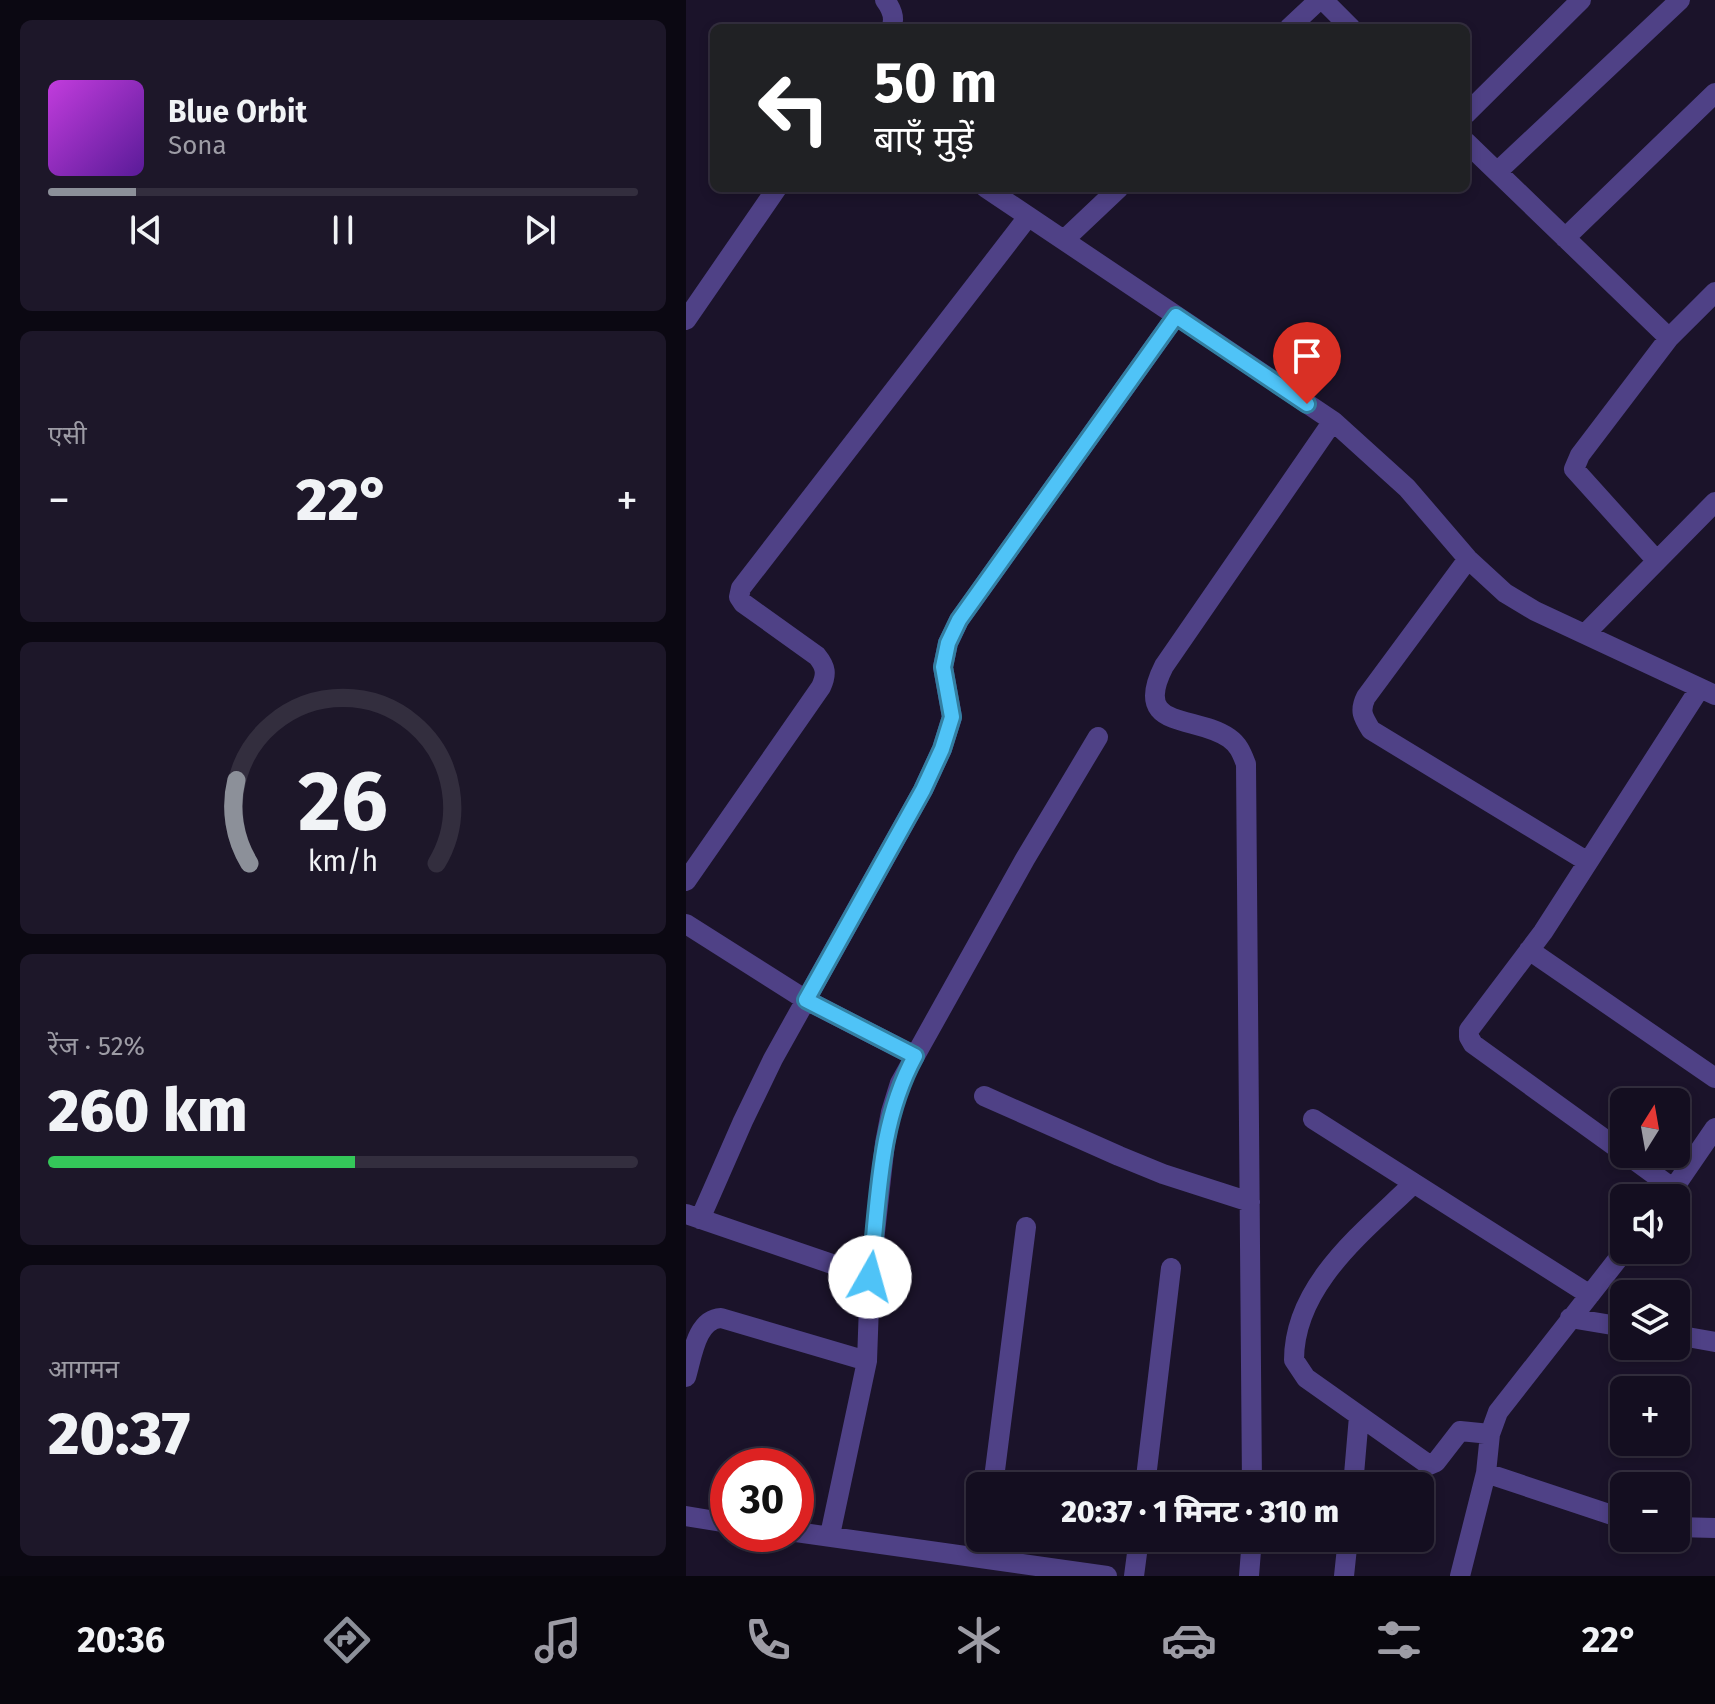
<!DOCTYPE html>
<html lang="hi">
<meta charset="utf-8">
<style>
:root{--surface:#140e20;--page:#1d1729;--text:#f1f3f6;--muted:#9d9ca5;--line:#332e3e;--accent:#8c9099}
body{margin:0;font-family:"Fira Sans","Noto Sans Devanagari",sans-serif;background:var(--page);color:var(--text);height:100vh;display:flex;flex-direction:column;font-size:30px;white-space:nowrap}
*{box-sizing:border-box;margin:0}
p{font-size:26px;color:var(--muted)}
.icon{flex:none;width:44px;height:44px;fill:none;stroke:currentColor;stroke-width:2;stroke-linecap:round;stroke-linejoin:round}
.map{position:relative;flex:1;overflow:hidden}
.drawer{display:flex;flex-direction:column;gap:20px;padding:20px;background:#0b0812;width:686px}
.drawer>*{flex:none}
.hud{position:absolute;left:24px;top:24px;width:760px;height:168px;border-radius:12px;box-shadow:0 4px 12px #0003,0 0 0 2px var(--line);background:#202124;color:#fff;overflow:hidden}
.needle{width:52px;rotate:11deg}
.controls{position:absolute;left:924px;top:1088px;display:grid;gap:16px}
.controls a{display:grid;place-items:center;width:80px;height:80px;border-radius:12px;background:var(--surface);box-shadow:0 4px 12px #0003,0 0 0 2px var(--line);font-size:40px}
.speed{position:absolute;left:24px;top:1448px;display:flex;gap:16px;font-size:40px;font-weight:700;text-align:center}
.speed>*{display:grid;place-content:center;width:104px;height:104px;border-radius:50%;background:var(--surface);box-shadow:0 4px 12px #0003,0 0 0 2px var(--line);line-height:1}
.speed .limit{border:12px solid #d22;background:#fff;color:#111}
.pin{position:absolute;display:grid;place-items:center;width:68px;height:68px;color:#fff;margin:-82px -34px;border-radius:50% 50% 50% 0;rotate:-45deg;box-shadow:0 0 8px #0007}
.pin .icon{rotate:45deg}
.me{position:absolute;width:88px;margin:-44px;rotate:7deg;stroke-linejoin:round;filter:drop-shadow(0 0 6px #0008)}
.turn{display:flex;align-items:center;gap:28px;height:168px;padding:0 32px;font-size:36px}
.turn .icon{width:104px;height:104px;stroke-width:2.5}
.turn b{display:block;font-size:56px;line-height:68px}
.big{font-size:60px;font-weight:800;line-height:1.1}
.drawer .widget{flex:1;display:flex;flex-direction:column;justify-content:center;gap:12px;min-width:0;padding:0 28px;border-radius:12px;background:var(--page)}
.drawer .dial{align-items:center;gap:0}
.dial svg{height:208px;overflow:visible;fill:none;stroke:var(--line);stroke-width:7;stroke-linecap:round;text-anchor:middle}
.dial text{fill:var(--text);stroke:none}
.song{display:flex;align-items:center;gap:24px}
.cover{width:96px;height:96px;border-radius:12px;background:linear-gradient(135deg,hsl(290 70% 55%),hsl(270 70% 35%))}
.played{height:8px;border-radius:4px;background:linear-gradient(90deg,var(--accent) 15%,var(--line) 15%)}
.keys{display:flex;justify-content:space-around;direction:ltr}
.heat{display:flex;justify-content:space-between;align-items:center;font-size:44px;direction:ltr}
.charge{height:12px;border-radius:6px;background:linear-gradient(90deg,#34c759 52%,var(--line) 0)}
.trip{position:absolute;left:280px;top:1472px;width:468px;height:80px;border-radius:12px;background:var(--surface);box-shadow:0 4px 12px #0003,0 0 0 2px var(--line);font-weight:800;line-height:80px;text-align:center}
.dock{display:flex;height:128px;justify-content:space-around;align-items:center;background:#08060d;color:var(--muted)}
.dock .icon{width:56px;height:56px}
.dock .active{color:var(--accent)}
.dock b{font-size:36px;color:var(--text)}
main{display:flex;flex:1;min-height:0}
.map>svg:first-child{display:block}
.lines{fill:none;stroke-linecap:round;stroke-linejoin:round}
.street{stroke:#4f4186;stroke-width:20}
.route-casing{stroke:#337fa1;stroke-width:20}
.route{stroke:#4fc3f7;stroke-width:14}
</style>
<main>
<section class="drawer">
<div class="widget">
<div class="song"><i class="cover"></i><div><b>Blue Orbit</b><p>Sona</p></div></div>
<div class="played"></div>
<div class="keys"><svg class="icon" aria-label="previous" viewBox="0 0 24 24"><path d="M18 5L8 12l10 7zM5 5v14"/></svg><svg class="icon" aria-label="pause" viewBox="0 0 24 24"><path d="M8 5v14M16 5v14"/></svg><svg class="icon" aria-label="next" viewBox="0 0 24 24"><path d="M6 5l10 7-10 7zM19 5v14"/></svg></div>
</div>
<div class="widget"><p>एसी</p>
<div class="heat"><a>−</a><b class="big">22°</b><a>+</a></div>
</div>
<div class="widget dial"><svg viewBox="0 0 100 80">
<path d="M14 69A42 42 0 1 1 86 69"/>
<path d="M14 69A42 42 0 0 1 9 37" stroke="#8c9099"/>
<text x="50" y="56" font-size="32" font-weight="700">26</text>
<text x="50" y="72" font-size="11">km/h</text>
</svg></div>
<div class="widget"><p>रेंज · 52%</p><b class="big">260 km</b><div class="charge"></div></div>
<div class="widget"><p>आगमन</p><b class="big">20:37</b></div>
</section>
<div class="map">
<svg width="1029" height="1576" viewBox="0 0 1029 1576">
<rect width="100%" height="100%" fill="#1b132a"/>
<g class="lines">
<path class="street" d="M 199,0 C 205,8 210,18 205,28
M 637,0 L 665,28
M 603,28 L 633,0
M 780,114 L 895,0
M 780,142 L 983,338 L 1029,292
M 811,172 L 994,0
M 300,188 L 647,421 L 721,488 L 782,559 L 819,593 L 849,611 L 1029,695
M 879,238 L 1029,93
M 378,240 L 433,188
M 0,320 L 91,188
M 782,559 L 680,697 C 673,711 677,717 685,730 L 902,862
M 971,561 L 888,469 L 894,455 L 983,338
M 899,634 L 1029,502
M 0,881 L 135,687 C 141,674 140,667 131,656 L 57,603 L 53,597 L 55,588 L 342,217
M 0,924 L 120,1000 L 229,1056
M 843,950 L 1029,1078
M 298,1096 L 433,1156 L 477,1174 L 564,1202
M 627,1119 L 904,1295
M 938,1153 L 787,1044 L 783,1037 L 783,1030 L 857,932 L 1014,688
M 940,1154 L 988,1189
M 728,1183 C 679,1231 608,1284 608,1360 L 620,1378 L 743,1465 L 750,1462 L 774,1431 L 804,1434
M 981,1198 L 1029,1128
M 0,1214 L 184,1277
M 14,1219 L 57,1121 L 87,1059 L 237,790 L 256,749 L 266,717 L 257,667 L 262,643 L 273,620 L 490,316
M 884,1318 L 938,1327
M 990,1335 L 1029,1342
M 0,1377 C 6,1358 10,1319 35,1318 L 181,1361
M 800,1473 L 938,1519
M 307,1486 L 340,1227
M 459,1486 L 485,1268
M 566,1486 L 560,764 C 556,754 553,745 543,738 C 509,714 445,731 478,666 L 647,421
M 667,1486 L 673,1416
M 0,1516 L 42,1523
M 990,1527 L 1029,1528
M 110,1532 L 421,1576
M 144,1535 L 181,1361 L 184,1277 L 199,1143 L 205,1112 L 214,1083 L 229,1056 L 339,859 L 412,737
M 448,1576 L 453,1538
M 563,1576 L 566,1538
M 658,1576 L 662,1538
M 774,1576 L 800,1473 L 804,1434 L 812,1412 L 939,1250"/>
</g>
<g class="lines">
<g class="route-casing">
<path id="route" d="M 184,1277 C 193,1201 192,1124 229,1056 L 120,1000 L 237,790 L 256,749 L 266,717 L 257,667 L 262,643 L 273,620 L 490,316 L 621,404"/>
</g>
<use href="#route" class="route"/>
</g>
</svg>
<div class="controls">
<a><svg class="needle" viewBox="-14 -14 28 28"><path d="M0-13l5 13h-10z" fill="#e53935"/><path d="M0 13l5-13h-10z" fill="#9d9ca5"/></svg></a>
<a><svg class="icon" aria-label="sound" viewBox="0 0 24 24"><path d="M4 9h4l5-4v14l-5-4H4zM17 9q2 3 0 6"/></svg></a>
<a><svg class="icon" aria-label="layers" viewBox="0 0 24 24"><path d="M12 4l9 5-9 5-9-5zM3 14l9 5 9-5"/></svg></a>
<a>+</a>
<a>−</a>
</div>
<div class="speed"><div class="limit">30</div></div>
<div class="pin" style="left:621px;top:404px;background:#d93025"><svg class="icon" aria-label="arrive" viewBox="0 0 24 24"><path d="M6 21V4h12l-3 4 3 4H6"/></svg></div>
<svg class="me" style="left:184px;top:1277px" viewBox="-20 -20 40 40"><circle r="19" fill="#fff"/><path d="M0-13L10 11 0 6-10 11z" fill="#4fc3f7"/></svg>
<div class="trip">20:37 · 1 मिनट · 310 m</div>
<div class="hud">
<div class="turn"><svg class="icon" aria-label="left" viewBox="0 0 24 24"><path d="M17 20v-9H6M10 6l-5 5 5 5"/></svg><div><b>50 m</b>बाएँ मुड़ें</div></div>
</div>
</div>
</main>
<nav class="dock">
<b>20:36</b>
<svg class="icon active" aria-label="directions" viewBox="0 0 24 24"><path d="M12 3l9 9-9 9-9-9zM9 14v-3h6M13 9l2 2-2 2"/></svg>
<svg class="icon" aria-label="music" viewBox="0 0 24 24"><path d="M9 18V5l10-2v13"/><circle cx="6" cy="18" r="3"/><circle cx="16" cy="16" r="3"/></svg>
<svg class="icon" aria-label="phone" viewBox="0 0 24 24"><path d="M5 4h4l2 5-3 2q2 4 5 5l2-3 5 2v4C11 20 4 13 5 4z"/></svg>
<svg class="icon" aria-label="climate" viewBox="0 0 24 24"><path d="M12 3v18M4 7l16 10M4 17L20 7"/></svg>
<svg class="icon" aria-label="car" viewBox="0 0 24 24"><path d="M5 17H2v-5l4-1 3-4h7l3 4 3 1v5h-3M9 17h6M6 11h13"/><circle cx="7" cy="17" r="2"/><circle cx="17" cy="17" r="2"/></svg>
<svg class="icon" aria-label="filters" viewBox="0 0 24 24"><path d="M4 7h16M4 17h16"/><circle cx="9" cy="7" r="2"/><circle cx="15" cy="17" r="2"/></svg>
<b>22°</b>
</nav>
